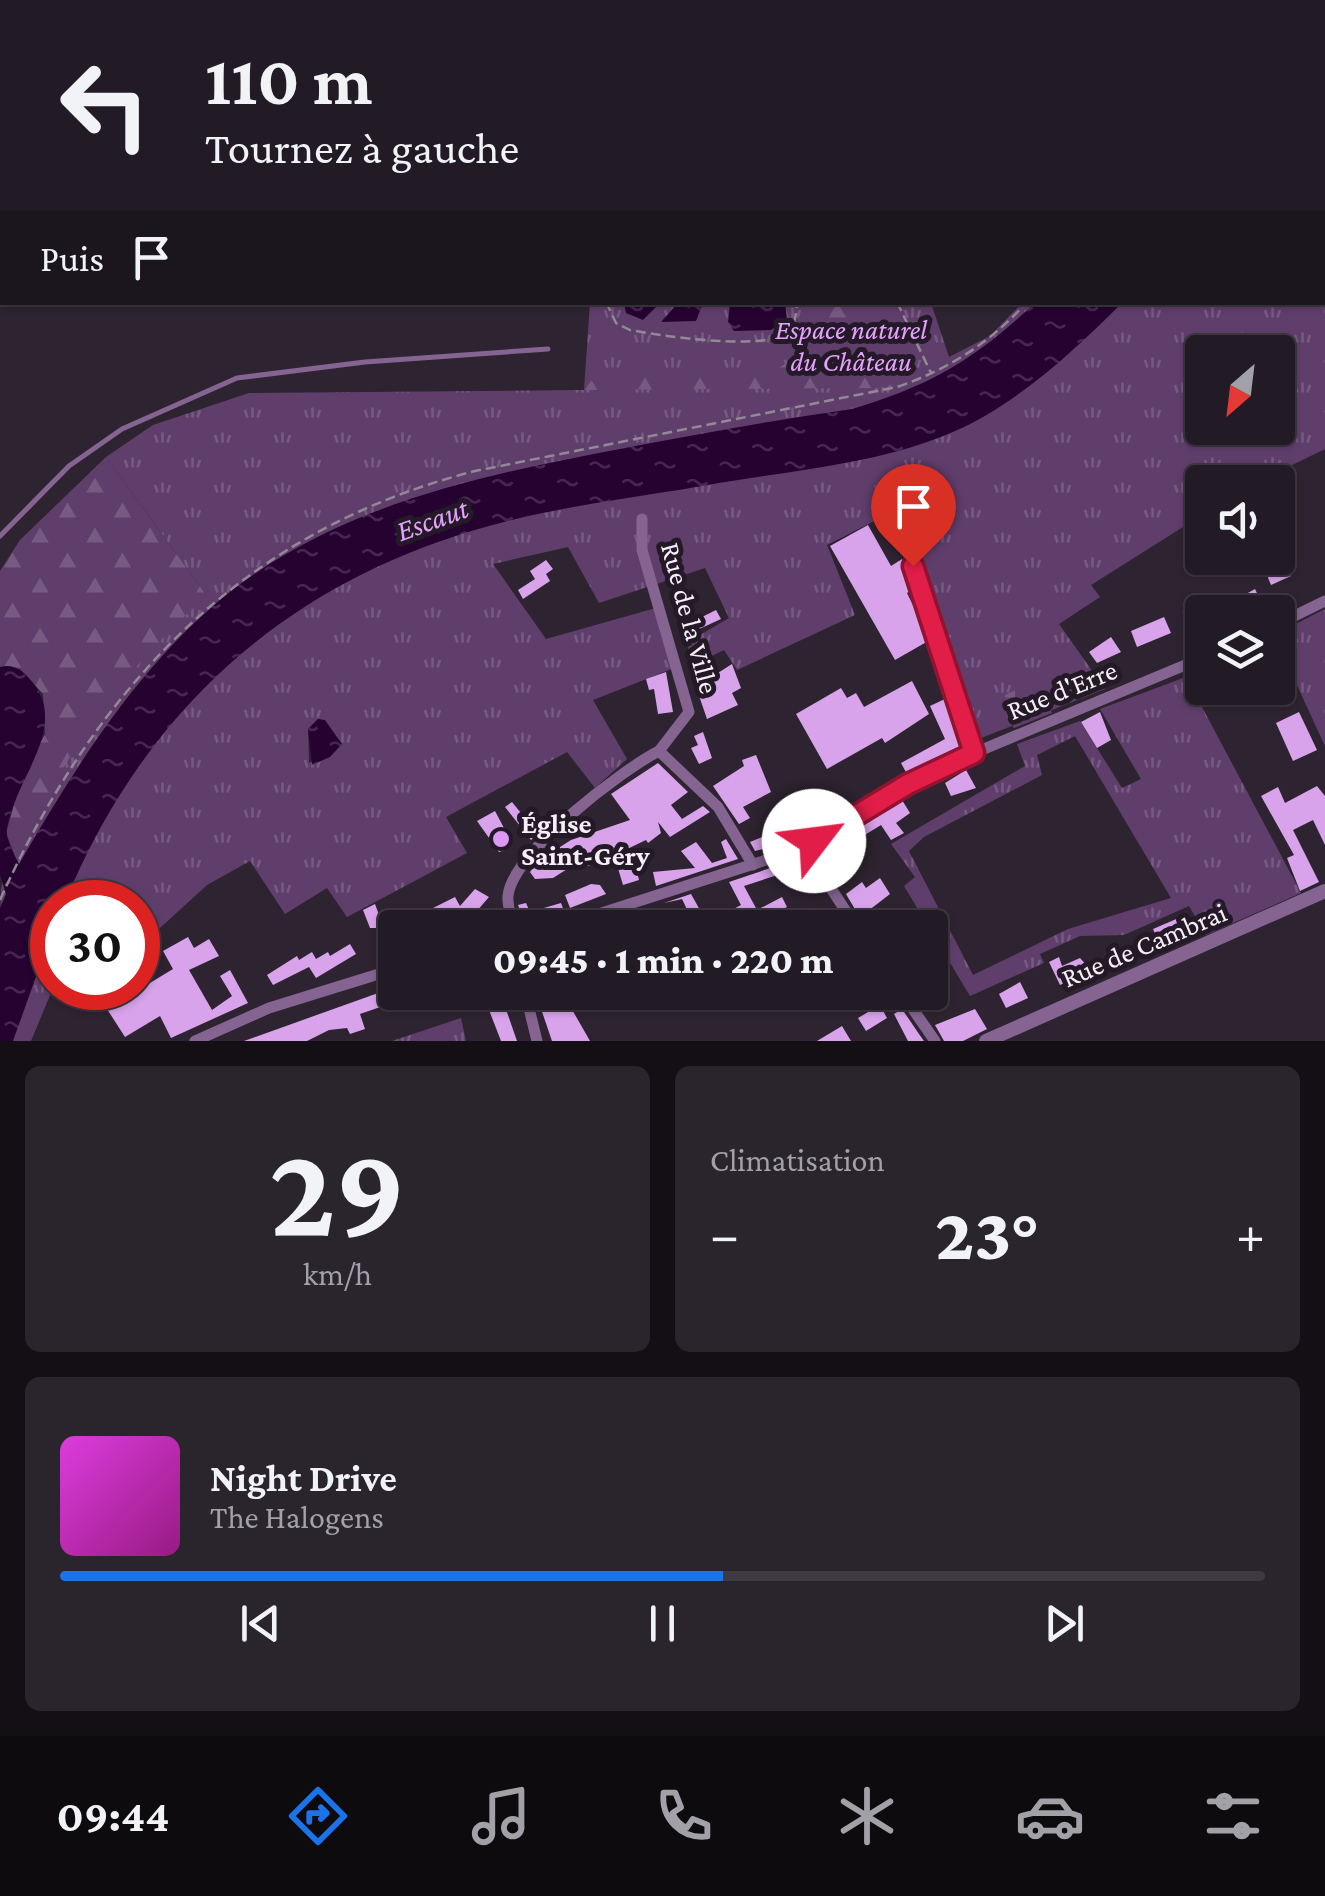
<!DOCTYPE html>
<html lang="fr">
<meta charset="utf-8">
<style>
:root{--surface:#221b25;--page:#2a242d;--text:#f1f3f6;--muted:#a2a1a7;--line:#3f3942;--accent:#1a73e8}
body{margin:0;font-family:"Crimson Pro",serif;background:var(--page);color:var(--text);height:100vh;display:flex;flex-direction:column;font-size:38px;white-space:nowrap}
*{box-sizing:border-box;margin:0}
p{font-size:32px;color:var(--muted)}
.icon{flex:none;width:55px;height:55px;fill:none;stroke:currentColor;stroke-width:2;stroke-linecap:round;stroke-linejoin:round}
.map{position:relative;height:1041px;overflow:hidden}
.panel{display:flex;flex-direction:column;gap:25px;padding:25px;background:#130f14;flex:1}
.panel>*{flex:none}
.guide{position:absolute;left:0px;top:0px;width:1325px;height:305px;box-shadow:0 2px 8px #0004,0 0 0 2px var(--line);background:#221b25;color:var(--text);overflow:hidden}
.needle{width:65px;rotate:208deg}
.controls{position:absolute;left:1185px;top:335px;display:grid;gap:20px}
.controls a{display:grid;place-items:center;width:110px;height:110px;border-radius:10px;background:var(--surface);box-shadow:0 2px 8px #0004,0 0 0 2px var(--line);font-size:50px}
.speed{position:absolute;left:30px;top:880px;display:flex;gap:20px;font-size:50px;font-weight:700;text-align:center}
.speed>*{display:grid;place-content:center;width:130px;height:130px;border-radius:50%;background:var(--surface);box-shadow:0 2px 8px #0004,0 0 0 2px var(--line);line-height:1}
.speed .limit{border:15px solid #d22;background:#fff;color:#111}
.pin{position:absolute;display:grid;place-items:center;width:85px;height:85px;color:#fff;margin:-102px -42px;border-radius:50% 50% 50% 0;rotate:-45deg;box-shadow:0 0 10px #0007}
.pin .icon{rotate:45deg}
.me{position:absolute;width:110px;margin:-55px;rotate:60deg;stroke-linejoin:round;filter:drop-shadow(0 0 8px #0008)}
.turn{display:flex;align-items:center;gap:35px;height:210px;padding:0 40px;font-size:45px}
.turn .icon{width:130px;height:130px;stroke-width:2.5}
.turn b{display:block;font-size:70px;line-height:85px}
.then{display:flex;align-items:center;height:95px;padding:0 40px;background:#0003;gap:20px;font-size:38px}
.big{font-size:75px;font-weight:800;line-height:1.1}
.panel .widget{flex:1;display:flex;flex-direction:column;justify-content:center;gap:15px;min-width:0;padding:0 35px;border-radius:15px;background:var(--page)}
.panel .dial{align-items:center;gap:0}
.dial b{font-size:130px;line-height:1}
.song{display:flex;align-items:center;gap:30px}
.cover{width:120px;height:120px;border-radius:15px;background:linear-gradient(135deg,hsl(300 70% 55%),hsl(310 70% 35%))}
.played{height:10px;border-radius:5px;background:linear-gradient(90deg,var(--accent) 55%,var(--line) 55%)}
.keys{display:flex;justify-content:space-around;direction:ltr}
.heat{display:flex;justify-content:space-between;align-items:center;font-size:55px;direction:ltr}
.panel .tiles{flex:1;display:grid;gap:25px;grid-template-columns:1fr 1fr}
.widget:last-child{grid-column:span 2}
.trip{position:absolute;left:378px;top:910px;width:570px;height:100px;border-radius:10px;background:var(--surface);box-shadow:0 2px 8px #0004,0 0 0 2px var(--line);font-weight:800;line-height:100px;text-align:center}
.tabs{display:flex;height:160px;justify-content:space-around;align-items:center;background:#0e0b0f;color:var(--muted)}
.tabs .icon{width:70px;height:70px}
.tabs .on{color:var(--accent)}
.tabs b{font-size:45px;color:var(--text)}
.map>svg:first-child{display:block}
.grass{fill:url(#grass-tufts);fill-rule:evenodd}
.forest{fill:url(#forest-firs)}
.cemetery{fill:url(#cemetery-stones)}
.water{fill:url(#water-ripples)}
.building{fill:#d8a3eb}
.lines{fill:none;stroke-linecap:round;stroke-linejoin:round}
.path{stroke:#918994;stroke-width:2.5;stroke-dasharray:10 5;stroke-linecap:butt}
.service{stroke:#856491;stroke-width:5}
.minor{stroke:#856491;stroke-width:11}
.tertiary{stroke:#856491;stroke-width:14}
.route-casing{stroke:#92132f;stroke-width:25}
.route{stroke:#e11d48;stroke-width:18}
.poi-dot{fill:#dc99f4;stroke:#241a27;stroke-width:4}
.labels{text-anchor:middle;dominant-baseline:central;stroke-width:10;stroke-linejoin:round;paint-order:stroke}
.park-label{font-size:28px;font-style:italic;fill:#e5a2fd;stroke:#241a27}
.street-label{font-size:28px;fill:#f6eff9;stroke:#241a27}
.poi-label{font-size:28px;font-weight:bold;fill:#f6eff9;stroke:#241a27;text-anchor:start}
.water-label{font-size:30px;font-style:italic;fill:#e5a1fd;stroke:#241a27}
</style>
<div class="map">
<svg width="1325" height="1041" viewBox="0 0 1325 1041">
<defs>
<pattern id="grass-tufts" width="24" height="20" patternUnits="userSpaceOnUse" patternTransform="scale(2.5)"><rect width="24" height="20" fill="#603e6c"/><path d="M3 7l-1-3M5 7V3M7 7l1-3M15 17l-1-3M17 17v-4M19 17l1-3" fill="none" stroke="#775a82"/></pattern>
<pattern id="forest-firs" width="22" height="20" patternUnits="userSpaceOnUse" patternTransform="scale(2.5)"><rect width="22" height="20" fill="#603e6c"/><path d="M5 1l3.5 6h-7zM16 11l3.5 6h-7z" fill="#775a82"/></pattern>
<pattern id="cemetery-stones" width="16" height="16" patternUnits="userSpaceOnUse" patternTransform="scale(2.5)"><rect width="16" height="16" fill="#603e6c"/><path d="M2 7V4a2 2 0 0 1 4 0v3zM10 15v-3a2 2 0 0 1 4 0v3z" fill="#775a82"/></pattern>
<pattern id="water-ripples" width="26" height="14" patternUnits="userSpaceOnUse" patternTransform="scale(2.5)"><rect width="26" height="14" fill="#260231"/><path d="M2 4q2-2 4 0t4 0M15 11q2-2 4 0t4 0" fill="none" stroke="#462750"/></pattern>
</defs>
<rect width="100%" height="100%" fill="#2e2431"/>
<path class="grass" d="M 0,0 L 294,0 L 2,2 L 0,158 Z
M 546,0 L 824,0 L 824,2 L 547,2 Z
M 1325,1 L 1325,449 L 1257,482 L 1202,482 L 1202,515 L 1091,585 L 1100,597 L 1059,624 L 1105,689 L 976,740 L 896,510 L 827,545 L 855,615 L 737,670 L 724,650 L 689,667 L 688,642 L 729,618 L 705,568 L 599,603 L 568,547 L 493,564 L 546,639 L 656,608 L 674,668 L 593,700 L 627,759 L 595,788 L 567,752 L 446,817 L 467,853 L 347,917 L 327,888 L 285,914 L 250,861 L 207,885 L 138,948 L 138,902 L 52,902 L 53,988 L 31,1041 L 0,1041 C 0,1006 0,917 1,888 C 19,825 108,688 155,641 C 171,625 189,611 207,596 L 106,457 L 153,425 L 249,393 L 584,390 L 590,303 L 931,303 L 949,357 L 990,336 L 1022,303 L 1322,302 ZM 1202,352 L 1278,352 L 1278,428 L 1202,428 ZM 318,719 L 325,721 L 341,745 L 309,763 L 308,729 Z
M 1325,609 L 1325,746 L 1278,644 L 1278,633 Z
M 1186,677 L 1301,893 L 1206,935 L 1189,906 L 1124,935 L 1080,936 L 1040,954 L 1044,963 L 970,996 L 904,886 L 915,877 L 891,844 L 1025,766 L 1017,744 L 1080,721 L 1122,788 L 1141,779 L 1100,709 ZM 1075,736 L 1171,898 L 1068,929 L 973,975 L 909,851 L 924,837 L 1042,775 L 1037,755 Z
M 461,1018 L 466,1041 L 392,1041 Z"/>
<path class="forest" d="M 802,0 L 1325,0 L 1325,1 L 803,2 Z
M 819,303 L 864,303 L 879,342 L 898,346 L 883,363 L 923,371 L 880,388 L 585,390 L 595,375 L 769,375 L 816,342 Z
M 106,457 L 207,596 C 121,671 65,755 15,856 L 6,833 L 21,780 L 45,734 L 43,694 L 20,669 L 0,667 L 0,571 L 20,540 Z"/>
<path class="cemetery" d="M 1038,679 L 1052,713 L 1014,728 L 999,698 Z"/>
<path class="water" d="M 624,303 L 624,302 L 660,303 L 643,320 L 626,313 Z
M 678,303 L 703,303 L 696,321 L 661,322 Z
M 730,303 L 785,303 L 787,319 L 771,330 L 734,331 L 728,322 Z
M 1035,303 L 1122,303 C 1075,350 1017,404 955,431 C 884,463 796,470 719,483 C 643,497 563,505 489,526 C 288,581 144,710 65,902 L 52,902 L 52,932 L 13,1041 L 0,1041 L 0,908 L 6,894 L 0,875 L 0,667 C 11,664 19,668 27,676 C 74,723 16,775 7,828 C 5,839 14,854 19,864 C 73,771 132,676 214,605 C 328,507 478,476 620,449 C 698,434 775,420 852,409 C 932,385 975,359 1035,303 Z
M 318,719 L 325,720 L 342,744 L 330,757 L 312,765 L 308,729 Z"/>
<path class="building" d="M 868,525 L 891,566 L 902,559 L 914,589 L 907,593 L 930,640 L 895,660 L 830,546 Z
M 1283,554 L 1291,576 L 1271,585 L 1262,563 Z
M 546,560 L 553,569 L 546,574 L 550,581 L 523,599 L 518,590 L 535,579 L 530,571 Z
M 1255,589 L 1263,606 L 1266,612 L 1248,612 L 1246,594 Z
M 1209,600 L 1215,612 L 1182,612 Z
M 716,610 L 721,619 L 684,636 L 680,628 Z
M 1164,617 L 1171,633 L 1137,647 L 1131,631 Z
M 1111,637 L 1121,652 L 1097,663 L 1089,652 Z
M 732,664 L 741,688 L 732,693 L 738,705 L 707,719 L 696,687 Z
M 666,672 L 673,712 L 658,714 L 654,689 L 649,690 L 646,679 Z
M 912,681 L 929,714 L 885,743 L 882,738 L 827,769 L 796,714 L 841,688 L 847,698 L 856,693 L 864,707 Z
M 947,698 L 965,747 L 908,776 L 901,763 L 945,739 L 930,706 Z
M 1100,712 L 1111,740 L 1097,748 L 1081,722 Z
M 1299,712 L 1317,750 L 1293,761 L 1276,723 Z
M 703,732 L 712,758 L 699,764 L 691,748 L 698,745 L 694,736 Z
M 756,755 L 771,792 L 743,807 L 750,818 L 739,824 L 713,786 L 744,766 L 742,760 Z
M 658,763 L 688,792 L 671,805 L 682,819 L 703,806 L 710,812 L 670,837 L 658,822 L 661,833 L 648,843 L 646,840 L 623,851 L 629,870 L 636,868 L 639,880 L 623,885 L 617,865 L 610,867 L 607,858 L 588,866 L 583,859 L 553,878 L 535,879 L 530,872 L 538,861 L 571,840 L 630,820 L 611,794 Z
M 966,770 L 976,788 L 951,796 L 945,783 Z
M 1317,786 L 1325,796 L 1325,845 L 1313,820 L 1293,830 L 1319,882 L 1300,891 L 1287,858 L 1294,855 L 1261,796 L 1278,787 L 1285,803 Z
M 902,800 L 910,813 L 896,823 L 904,833 L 891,840 L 881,825 L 855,841 L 850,834 Z
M 512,802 L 538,834 L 531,840 L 505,807 Z
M 495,811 L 504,828 L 497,831 L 505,850 L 499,852 L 477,821 Z
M 812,814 L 819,826 L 790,842 L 755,851 L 750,842 L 767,835 L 764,824 L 775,821 L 779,833 Z
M 726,839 L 738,859 L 656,886 L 653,872 L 695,868 L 681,851 L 696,842 L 712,863 L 727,858 L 721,842 Z
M 837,843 L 844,853 L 825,862 L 819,853 Z
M 800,858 L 805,866 L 744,886 L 757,910 L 782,897 L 787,907 L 762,920 L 759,914 L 733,928 L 698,928 L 741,905 L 729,882 Z
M 880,878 L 890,894 L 868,911 L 879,928 L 866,928 L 846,894 L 862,882 L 866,888 Z
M 591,884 L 600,885 L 606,894 L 570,908 L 565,895 Z
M 475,889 L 489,897 L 470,919 L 461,910 L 440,921 L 433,908 L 455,897 L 460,906 Z
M 691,894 L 705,919 L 694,924 L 682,899 L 664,903 Z
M 526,903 L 530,912 L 561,903 L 564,911 L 548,921 L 525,924 L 518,905 Z
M 375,904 L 382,923 L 391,919 L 395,938 L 383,942 L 378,928 L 370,928 L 363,910 Z
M 648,908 L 653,928 L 635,928 L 633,919 Z
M 1181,917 L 1187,930 L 1159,943 L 1153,929 Z
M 188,937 L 194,948 L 209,939 L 219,956 L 189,970 L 212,1010 L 232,996 L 220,976 L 230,970 L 248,1003 L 171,1038 L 160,1016 L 125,1037 L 107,1009 L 173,969 L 163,951 Z
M 350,944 L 356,954 L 316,978 L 309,967 L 273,985 L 267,975 L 297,956 L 299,960 L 312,952 L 316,959 L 328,952 L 330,956 Z
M 1059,957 L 1062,966 L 1080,958 L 1091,970 L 1060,985 L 1049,962 Z
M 1020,982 L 1028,998 L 1006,1008 L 999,994 Z
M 395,987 L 395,992 L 418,994 L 360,1014 L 365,1029 L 350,1034 L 347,1028 L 329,1030 L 307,1041 L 244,1041 Z
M 492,992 L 500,992 L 517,1041 L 501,1041 L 484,997 Z
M 545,992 L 562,992 L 590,1041 L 552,1041 L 537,997 Z
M 880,1005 L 887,1018 L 866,1031 L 858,1018 Z
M 902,1009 L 919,1034 L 924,1041 L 908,1041 L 894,1014 Z
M 975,1009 L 987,1029 L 963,1041 L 944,1041 L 935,1025 Z
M 842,1026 L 851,1041 L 817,1041 Z"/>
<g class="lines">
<path class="path" d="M 576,0 L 577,2
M 782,0 L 783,2
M 1322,23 L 1325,21
M 606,302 L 616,323 L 630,330 C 662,336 752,349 781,336 C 795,330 796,316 797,302
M 897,302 L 931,373
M 0,900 C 96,687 243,530 475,471 L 897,387 C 949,369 990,343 1027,302"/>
<path class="service" d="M 0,536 L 69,466 L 122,429 L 237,378 L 365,362 L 548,349
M 913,567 L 973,750"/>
<path class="minor" d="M 917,0 L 918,2
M 642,519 L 642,550 L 689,712 L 659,751 L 718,807 L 753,865
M 1278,624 L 1325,601
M 803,846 L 857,928
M 513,928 C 512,918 507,906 508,896 C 512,853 622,770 659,751
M 555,928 L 794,851 L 948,764 L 1202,658
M 525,992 L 537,1041
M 901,992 L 935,1041
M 195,1041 L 269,1008 L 395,969"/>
<path class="tertiary" d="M 986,1041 L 1325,891"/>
</g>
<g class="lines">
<g class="route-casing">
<path id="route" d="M 814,841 L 908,784 L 974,753 L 913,566"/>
</g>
<use href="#route" class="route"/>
</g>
<circle class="poi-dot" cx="501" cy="839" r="10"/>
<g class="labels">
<g class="park-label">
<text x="851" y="329">Espace naturel<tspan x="851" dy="32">du Château</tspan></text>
</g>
<g class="street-label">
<text transform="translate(690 618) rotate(75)">Rue de la Ville</text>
<text transform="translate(1062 690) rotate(-22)">Rue d'Erre</text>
<text transform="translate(1144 945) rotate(-23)">Rue de Cambrai</text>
</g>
<g class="poi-label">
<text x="521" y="823">Église<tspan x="521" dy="32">Saint-Géry</tspan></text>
</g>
<g class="water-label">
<text transform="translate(432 519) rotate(-20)">Escaut</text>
</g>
</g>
</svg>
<div class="controls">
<a><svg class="needle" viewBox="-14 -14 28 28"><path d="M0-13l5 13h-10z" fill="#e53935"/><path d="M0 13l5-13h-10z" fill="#a2a1a7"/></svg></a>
<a><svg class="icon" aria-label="sound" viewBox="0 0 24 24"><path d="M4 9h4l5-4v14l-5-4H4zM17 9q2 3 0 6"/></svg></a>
<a><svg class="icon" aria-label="layers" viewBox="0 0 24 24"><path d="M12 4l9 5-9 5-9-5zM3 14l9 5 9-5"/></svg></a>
</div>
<div class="speed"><div class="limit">30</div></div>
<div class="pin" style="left:913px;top:566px;background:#d93025"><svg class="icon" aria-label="arrive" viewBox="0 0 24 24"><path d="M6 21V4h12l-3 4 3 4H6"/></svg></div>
<svg class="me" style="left:814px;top:841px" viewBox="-20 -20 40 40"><circle r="19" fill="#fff"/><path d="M0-13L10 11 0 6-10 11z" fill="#e11d48"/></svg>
<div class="trip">09:45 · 1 min · 220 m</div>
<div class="guide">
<div class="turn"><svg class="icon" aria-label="left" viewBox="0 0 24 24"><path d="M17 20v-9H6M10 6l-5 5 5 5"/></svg><div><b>110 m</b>Tournez à gauche</div></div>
<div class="then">Puis<svg class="icon" aria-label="arrive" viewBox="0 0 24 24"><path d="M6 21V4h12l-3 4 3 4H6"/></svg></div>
</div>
</div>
<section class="panel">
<div class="tiles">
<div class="widget dial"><b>29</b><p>km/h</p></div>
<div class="widget"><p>Climatisation</p>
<div class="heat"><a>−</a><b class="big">23°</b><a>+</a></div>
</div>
<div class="widget">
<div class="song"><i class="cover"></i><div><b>Night Drive</b><p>The Halogens</p></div></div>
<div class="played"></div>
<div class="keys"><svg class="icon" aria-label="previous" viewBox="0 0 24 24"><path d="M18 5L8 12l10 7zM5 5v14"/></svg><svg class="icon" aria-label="pause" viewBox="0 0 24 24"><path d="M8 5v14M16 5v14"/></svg><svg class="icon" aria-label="next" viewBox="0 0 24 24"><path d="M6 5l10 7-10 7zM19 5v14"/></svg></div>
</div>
</div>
</section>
<nav class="tabs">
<b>09:44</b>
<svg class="icon on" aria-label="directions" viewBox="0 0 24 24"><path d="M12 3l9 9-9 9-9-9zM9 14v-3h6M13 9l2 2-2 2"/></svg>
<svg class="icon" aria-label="music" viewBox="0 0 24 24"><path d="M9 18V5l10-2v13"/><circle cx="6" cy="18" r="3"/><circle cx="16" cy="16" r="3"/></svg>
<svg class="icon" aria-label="phone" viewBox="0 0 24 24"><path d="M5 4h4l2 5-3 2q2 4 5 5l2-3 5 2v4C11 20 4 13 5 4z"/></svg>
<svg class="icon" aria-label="climate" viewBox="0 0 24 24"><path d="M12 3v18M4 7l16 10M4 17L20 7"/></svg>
<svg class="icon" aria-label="car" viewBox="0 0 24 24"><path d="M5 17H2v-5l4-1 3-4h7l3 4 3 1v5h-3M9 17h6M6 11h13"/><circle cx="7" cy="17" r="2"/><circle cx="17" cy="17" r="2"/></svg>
<svg class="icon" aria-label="filters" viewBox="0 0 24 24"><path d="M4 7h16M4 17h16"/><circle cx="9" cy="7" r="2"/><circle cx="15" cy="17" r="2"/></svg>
</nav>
